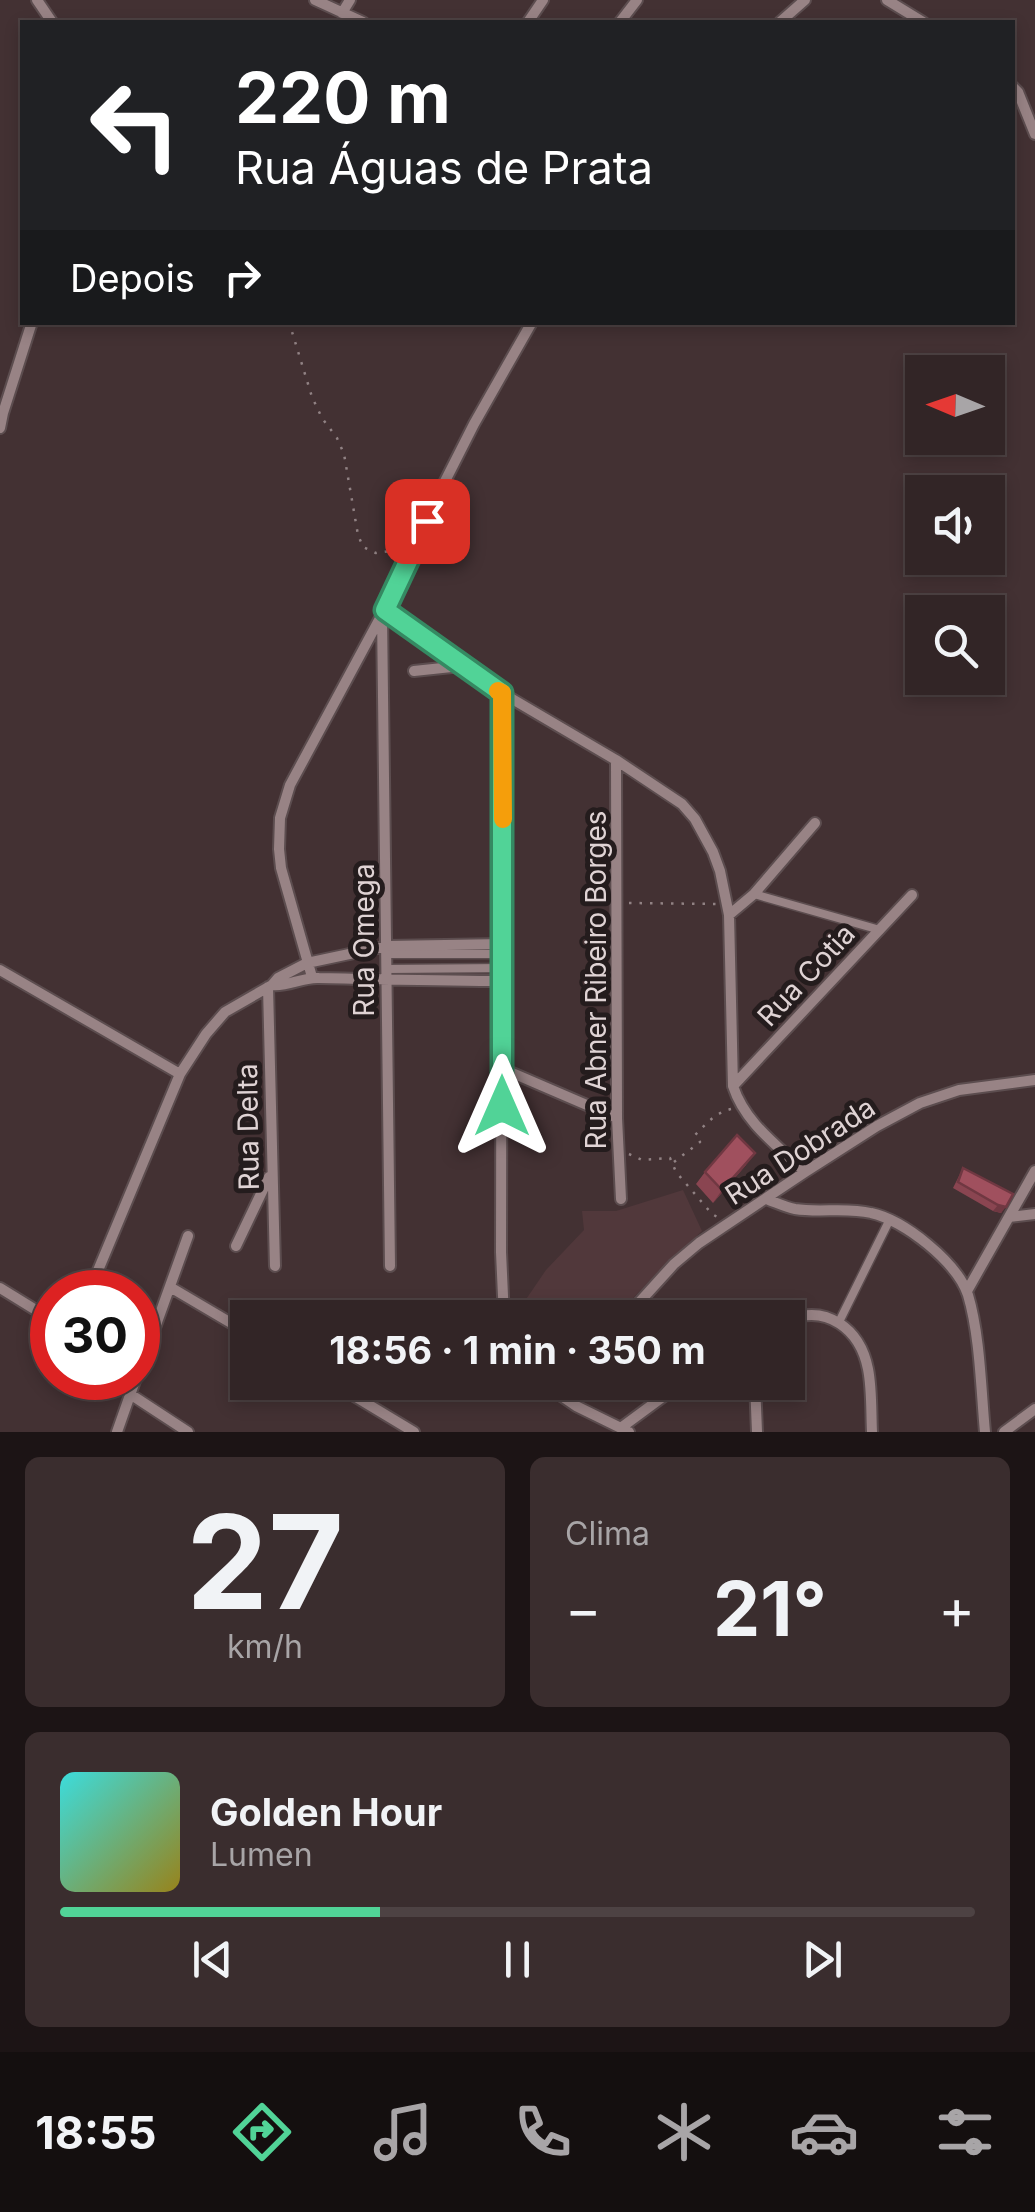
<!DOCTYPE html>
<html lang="pt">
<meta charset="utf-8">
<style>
:root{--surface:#322526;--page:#3a2d2e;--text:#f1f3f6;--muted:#a8a5a7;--line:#4d4243;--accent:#51d397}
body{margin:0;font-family:Inter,sans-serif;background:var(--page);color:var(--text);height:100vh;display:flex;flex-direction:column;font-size:38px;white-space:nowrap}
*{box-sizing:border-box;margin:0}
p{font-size:32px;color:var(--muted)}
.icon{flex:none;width:55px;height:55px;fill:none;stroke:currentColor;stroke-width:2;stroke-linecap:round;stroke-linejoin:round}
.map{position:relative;height:1432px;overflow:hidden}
.side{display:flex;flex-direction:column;gap:25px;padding:25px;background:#1c1415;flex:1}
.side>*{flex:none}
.banner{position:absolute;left:20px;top:20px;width:995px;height:305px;border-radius:0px;box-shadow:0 5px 15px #0003,0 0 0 2px var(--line);background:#202124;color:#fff;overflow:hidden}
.needle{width:65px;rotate:272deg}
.fabs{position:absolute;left:905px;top:355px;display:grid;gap:20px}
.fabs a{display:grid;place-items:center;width:100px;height:100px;border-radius:0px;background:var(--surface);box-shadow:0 5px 15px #0003,0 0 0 2px var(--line);font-size:50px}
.speed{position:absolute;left:30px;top:1270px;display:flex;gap:20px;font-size:50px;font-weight:700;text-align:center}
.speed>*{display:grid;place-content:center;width:130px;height:130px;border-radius:50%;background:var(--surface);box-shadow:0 5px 15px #0003,0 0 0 2px var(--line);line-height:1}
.speed .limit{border:15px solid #d22;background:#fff;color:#111}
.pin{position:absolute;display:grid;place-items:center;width:85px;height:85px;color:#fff;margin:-42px;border-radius:20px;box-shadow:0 5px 15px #0006}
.me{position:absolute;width:110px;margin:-55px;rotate:0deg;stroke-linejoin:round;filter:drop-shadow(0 0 8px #0008)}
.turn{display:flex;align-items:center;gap:35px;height:210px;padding:0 50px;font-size:45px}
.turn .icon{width:130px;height:130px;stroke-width:2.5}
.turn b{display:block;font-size:70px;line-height:85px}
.then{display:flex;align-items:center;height:95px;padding:0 50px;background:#0003;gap:20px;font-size:38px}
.big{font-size:75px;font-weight:700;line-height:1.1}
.side .tile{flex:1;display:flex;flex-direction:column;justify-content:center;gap:15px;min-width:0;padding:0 35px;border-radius:15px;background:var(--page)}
.side .dial{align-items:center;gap:0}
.dial b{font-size:130px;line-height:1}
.song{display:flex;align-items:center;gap:30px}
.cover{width:120px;height:120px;border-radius:15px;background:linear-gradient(135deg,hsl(180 70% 55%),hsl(50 70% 35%))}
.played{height:10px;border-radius:5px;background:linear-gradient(90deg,var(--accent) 35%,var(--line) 35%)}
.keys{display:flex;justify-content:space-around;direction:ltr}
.heat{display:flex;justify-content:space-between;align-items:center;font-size:55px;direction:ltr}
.side .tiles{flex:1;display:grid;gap:25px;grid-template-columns:1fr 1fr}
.tile:last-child{grid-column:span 2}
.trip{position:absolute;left:230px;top:1300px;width:575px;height:100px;border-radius:0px;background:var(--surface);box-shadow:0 5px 15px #0003,0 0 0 2px var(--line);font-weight:700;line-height:100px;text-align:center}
.tab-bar{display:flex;height:160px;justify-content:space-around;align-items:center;background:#140f0f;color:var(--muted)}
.tab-bar .icon{width:70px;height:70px}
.tab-bar .active{color:var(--accent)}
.tab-bar b{font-size:45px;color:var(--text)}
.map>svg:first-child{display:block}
.built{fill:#51383b}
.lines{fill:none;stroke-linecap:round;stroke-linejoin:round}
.service-casing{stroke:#5c4d4f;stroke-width:11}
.minor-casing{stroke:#5c4d4f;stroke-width:14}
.path{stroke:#918284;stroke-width:2.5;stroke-dasharray:2.5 8;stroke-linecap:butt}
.service{stroke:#988385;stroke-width:8}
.minor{stroke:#988385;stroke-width:10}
.wall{fill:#8a4551}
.shaded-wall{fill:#703842}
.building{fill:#a0505e;stroke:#703842;stroke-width:2.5}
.route-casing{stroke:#358962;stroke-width:25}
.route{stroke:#51d397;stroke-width:18}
.slow{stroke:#f59e0b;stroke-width:18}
.labels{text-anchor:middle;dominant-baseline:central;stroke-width:10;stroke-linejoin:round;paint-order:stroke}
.street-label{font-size:28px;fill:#dfd3d4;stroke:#241c1d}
</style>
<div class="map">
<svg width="1035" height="1432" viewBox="0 0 1035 1432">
<rect width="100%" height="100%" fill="#433133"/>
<path class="built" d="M 683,1190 L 702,1231 L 655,1275 L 615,1317 L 577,1317 L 584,1309 L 582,1306 L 571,1317 L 516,1317 L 516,1314 L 546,1270 L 584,1230 L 582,1211 L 616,1211 Z"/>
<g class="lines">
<g class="service-casing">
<path id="service" d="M 754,894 L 880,930
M 387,954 L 502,954
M 387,969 L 503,968
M 839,1322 L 890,1219"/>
</g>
<g class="minor-casing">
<path id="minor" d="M 37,0 L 52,22
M 315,0 L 363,22
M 887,0 L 923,22
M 342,13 L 350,0
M 528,22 L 543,0
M 620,22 L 637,0
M 780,22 L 805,0
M 1012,86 L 1018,92 L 1035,134
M 0,428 L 3,413 L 32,322
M 385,609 L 502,693 L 616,760 L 682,804 L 695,819 L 713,852 L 720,871 L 729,915 L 733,1086 C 745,1123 777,1145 805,1172
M 382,614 L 390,1266
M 414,671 L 461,666
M 502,693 L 501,1252 L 504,1318
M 616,760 L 617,1118 L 621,1199
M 729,915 L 754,894 L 815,823
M 0,970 L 180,1074
M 312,977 L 281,868 L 279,849 L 280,818 L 290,785 L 400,581 L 438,495 L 474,424 L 532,322
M 272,985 C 288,987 302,977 319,978 C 380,979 442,981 503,981
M 268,987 L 275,1266
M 503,1069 L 617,1118
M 733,1086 L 912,895
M 766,1199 C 775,1202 785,1207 795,1209 C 820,1213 846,1207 871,1213 C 904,1220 957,1262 968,1295 C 980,1335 981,1390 985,1432
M 1009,1217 L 1035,1214
M 236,1246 L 269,1177
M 170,1287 L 248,1333
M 0,1288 L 52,1320
M 967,1291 L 1035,1171
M 89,1292 L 180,1074 L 206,1034 L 225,1012 L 272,985 L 278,978 L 307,963 L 387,946 L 503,944
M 625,1318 L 674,1264 L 699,1243 L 805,1172 L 877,1126 L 920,1103 L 959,1090 L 1035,1080
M 788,1320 C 827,1304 860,1329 868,1369 C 872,1389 871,1412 872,1432
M 138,1375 L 188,1236
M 116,1378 L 130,1394 L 188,1432
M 331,1382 L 414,1432
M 541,1382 L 576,1406 L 629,1432
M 755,1382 L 757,1432
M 622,1427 L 683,1382
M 117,1432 L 136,1378
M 1004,1432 L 1035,1409"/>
</g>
<path class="path" d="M 289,322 L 312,397 L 322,418 L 337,438 L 344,454 L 358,535 L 363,547 L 376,553 L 404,549
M 629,903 L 716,904
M 629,1154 L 642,1160 L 670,1158 L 676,1172 L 712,1214 L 719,1218
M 674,1162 L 700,1142 L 695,1135 C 706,1124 715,1113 731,1109"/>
<use href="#service" class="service"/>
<use href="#minor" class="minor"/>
</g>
<path class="wall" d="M 746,1165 L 713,1203 L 696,1184 L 705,1172 Z
M 963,1168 L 1013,1194 L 1001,1213 L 993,1211 L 953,1188 Z"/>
<path class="shaded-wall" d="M 755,1153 L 746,1165 L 713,1203 L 722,1190 Z
M 998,1205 L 1006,1207 L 1001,1213 L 993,1211 Z"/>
<path class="building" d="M 737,1135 L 755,1153 L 722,1190 L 705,1172 Z
M 963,1168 L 1013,1194 L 1006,1207 L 998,1205 L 958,1182 Z"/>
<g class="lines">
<g class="route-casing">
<path id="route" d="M 427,521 L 385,610 L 502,693 L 502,1106"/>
</g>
<use href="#route" class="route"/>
<path class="slow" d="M 498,691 L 502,693 L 503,819"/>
</g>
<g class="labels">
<g class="street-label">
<text transform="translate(364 940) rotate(-90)">Rua Omega</text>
<text transform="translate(806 975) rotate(-47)">Rua Cotia</text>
<text transform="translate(596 980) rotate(-90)">Rua Abner Ribeiro Borges</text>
<text transform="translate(248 1127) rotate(-91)">Rua Delta</text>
<text transform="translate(800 1151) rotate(-33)">Rua Dobrada</text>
</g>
</g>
</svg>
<div class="fabs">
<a><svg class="needle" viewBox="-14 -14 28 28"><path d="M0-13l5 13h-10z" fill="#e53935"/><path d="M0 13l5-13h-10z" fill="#a8a5a7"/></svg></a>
<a><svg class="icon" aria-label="sound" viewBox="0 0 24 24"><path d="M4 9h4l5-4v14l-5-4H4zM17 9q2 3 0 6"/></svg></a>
<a><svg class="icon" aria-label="search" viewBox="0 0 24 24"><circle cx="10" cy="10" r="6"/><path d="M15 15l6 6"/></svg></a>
</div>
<div class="speed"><div class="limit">30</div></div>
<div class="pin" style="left:427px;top:521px;background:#d93025"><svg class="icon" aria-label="arrive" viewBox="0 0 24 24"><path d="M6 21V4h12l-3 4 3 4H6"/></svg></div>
<svg class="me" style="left:502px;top:1106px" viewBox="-20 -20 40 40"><path d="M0-17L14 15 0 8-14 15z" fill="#51d397" stroke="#fff" stroke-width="4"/></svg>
<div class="trip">18:56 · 1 min · 350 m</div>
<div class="banner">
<div class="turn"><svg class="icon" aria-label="left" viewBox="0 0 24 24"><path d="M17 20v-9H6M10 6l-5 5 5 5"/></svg><div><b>220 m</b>Rua Águas de Prata</div></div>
<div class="then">Depois<svg class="icon" aria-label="right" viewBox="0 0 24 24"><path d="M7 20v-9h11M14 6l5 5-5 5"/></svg></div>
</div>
</div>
<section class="side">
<div class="tiles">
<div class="tile dial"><b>27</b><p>km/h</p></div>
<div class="tile"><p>Clima</p>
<div class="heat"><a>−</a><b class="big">21°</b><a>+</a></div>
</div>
<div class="tile">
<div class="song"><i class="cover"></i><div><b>Golden Hour</b><p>Lumen</p></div></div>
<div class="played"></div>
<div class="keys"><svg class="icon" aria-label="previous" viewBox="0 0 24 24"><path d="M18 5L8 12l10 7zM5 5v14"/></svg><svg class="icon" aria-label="pause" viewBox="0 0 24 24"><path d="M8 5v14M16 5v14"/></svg><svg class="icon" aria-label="next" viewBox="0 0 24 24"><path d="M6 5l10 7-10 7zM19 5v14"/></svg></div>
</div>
</div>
</section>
<nav class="tab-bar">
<b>18:55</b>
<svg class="icon active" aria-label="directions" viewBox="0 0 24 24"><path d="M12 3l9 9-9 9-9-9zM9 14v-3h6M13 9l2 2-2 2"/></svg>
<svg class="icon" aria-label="music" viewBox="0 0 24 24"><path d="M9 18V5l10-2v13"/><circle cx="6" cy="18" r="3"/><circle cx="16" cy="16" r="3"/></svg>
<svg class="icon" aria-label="phone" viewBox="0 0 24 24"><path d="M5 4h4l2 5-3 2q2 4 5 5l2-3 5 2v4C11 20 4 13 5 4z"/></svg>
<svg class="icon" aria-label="climate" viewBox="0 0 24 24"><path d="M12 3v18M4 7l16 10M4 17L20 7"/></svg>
<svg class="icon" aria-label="car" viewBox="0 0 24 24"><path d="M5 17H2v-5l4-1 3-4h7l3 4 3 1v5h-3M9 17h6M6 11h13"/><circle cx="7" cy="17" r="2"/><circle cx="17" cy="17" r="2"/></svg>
<svg class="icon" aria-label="filters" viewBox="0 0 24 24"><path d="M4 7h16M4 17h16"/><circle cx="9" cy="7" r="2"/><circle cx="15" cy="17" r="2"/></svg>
</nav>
